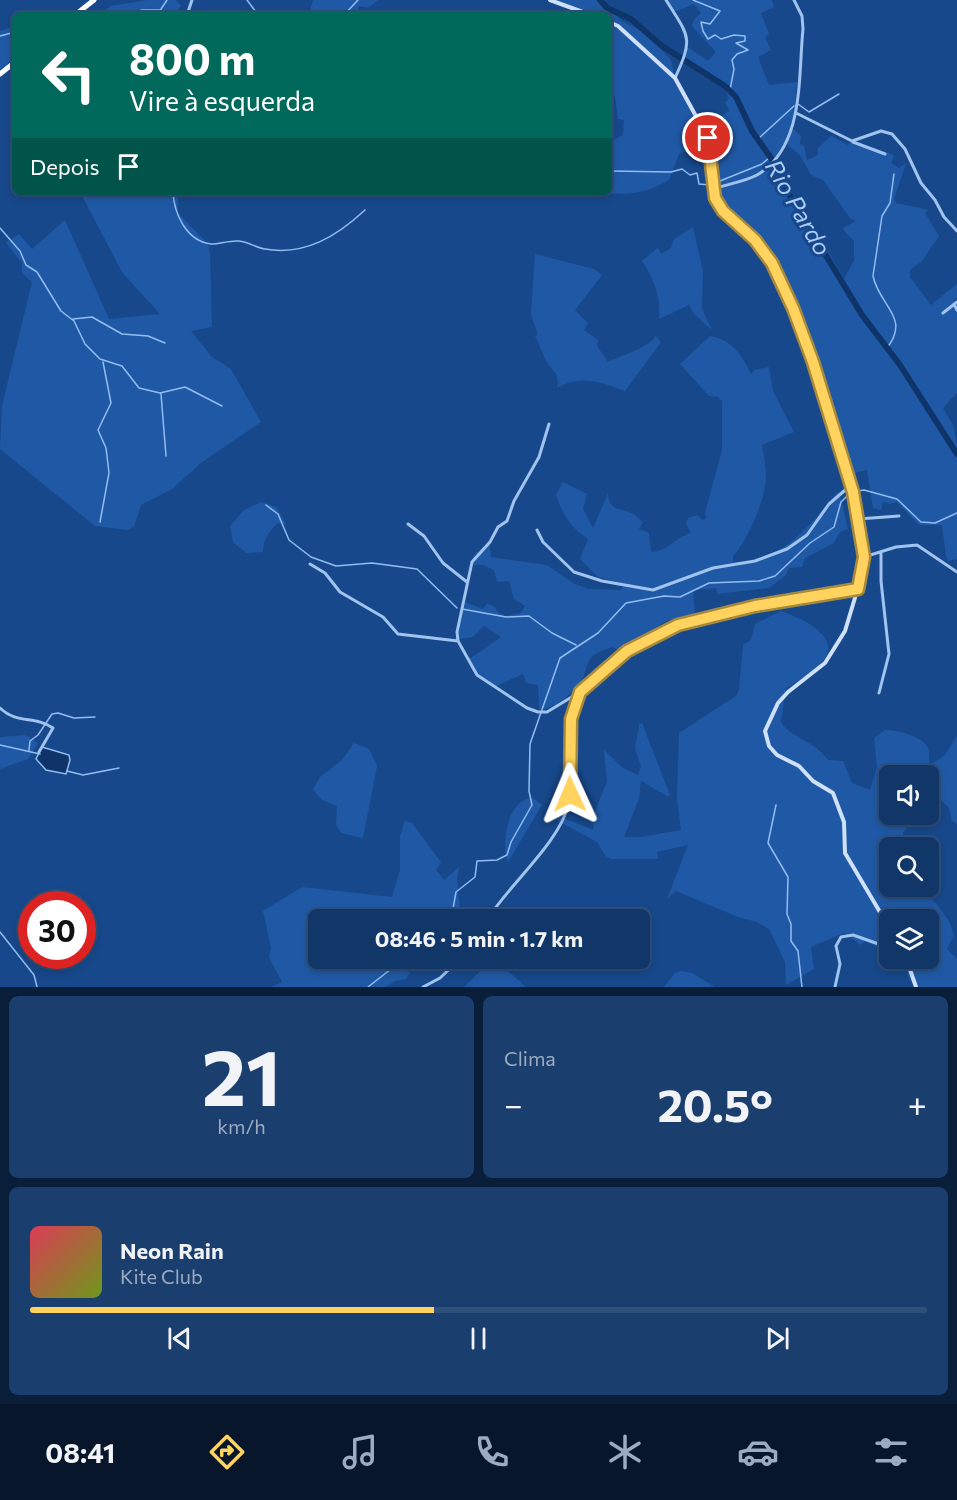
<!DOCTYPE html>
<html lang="pt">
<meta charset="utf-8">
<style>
:root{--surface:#113668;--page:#1a3e6e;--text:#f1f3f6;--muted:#9cabc0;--line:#30507c;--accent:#ffd35e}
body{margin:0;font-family:Commissioner,sans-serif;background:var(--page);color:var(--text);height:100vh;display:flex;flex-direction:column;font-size:22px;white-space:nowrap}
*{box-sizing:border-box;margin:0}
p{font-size:20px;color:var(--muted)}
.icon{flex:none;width:33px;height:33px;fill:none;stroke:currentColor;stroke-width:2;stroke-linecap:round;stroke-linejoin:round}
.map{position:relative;height:987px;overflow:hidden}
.drawer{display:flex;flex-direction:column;gap:9px;padding:9px;background:#091e39;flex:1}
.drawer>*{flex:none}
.guide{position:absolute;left:12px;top:12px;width:600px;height:183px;border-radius:9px;box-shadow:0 3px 9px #0003,0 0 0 2px var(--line);background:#00695c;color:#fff;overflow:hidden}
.controls{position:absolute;left:879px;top:765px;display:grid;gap:12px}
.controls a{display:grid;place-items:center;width:60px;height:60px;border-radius:9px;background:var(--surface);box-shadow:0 3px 9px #0003,0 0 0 2px var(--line);font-size:30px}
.speed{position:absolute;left:18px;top:891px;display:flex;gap:12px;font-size:30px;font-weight:700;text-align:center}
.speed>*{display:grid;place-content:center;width:78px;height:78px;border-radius:50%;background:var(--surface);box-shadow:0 3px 9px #0003,0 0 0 2px var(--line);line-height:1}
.speed .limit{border:9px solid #d22;background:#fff;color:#111}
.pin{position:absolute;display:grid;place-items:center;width:51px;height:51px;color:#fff;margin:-26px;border:3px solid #fff;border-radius:50%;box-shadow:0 2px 6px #0007}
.me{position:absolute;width:66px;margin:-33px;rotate:359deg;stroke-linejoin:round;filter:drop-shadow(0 0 4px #0008)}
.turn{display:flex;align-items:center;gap:21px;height:126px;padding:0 18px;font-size:27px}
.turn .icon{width:78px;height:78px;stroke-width:2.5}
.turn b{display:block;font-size:42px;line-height:51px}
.then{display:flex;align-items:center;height:57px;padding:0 18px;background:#0003;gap:12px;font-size:22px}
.big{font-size:45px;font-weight:700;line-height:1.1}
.drawer .card{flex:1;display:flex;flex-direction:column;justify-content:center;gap:9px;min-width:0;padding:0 21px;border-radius:9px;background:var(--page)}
.drawer .dial{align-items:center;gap:0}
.dial b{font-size:78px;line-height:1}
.song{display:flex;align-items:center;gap:18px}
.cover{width:72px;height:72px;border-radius:9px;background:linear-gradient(135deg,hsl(350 70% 55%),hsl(80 70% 35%))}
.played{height:6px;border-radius:3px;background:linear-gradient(90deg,var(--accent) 45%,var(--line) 45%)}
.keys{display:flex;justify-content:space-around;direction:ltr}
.heat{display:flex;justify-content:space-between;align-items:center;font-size:33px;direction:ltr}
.drawer .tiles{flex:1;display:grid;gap:9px;grid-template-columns:1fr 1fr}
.card:last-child{grid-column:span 2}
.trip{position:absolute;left:308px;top:909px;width:342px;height:60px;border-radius:9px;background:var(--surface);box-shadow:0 3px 9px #0003,0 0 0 2px var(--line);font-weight:700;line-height:60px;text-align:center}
.dock{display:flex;height:96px;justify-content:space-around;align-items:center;background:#07162a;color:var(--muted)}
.dock .icon{width:42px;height:42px}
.dock .selected{color:var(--accent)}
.dock b{font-size:27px;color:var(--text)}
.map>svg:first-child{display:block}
.green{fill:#1f59a5;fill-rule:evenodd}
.water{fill:#0e3469;stroke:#92bdf2;stroke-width:1.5}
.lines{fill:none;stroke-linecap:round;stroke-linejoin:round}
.stream{stroke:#92bdf2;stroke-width:1.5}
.river{stroke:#0e3469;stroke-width:6}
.street{stroke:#a0c3ef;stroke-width:3}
.secondary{stroke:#cee0fa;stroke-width:4}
.highway{stroke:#fff;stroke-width:5}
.route-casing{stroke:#a6893d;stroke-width:15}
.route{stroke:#ffd35e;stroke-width:10}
.labels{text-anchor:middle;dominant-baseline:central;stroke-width:6;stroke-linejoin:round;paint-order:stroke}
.water-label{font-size:24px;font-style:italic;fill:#accdf6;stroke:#17488b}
</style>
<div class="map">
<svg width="957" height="987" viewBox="0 0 957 987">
<rect width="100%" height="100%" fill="#17488b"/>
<path class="green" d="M 147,0 L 176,0 L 181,6 L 174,15 L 98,15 L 111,6 Z
M 313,0 L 379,0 L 368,8 L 359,6 L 357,15 L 309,15 Z
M 550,0 L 600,0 L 622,21 L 646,33 L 671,60 L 676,84 L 703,128 L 729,111 L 725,102 L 729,99 L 724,85 L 682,60 L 686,46 L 708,61 L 716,52 L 692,26 L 693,21 L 701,13 L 694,4 L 674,12 L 666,0 L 772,0 L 774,7 L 761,13 L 769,34 L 765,37 L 771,50 L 758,57 L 769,85 L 797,82 L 794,114 L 790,126 L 801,136 L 800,144 L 804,146 L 807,160 L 818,155 L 818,148 L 831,136 L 848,145 L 851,140 L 894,155 L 891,163 L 899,168 L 906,163 L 894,199 L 896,203 L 929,210 L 925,213 L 939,236 L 922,261 L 910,270 L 910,277 L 931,305 L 957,284 L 957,298 L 954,300 L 957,305 L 957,393 L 943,408 L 953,425 L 957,443 L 957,559 L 948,561 L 946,556 L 942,525 L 919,525 L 897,502 L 889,504 L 883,501 L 881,510 L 873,508 L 867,470 L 850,474 L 848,484 C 825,414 810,341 777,275 C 768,256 751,239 740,224 C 736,218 727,215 722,210 C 709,192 713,163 710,142 L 679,154 L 669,180 C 645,194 627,196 599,192 L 609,192 L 609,149 L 614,147 L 613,140 L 623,135 L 624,120 L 618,119 L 615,97 L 609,87 L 609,52 L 611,36 L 616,25 L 609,22 L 609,15 L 594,15 ZM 785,143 L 800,155 L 811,175 L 823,180 L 850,218 L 856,221 L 843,228 L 845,232 L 854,241 L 854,260 L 844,279 L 810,219 L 789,190 L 778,166 L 777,159 Z
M 15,26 L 15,58 L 0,70 L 0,31 Z
M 80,192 L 178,192 L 178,213 L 208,244 L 210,253 L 212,327 L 191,331 L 212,357 L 231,369 L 261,422 L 201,463 L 172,489 L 141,505 L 134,527 L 128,530 L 95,526 L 0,449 L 2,406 L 32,282 L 22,273 L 22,263 L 6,243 L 19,234 L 32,249 L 65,220 L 109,319 L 160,314 L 122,272 Z
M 693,227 L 703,271 L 702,309 L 712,330 L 694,314 L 689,305 L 659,319 C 661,297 654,279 642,261 L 658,248 L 661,254 L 671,248 L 674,239 Z
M 535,254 L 594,269 L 602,275 L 575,310 L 588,323 L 584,330 L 598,340 L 597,346 L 608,362 C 622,355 648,348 656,336 L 661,342 L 625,391 C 601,382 581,374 557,388 C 561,373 551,371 545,359 C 542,351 539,344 535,336 L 538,335 L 531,314 Z
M 710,336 C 731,339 742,355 751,374 L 754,370 L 769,367 L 773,391 L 794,432 L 762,445 C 764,456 766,467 766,478 C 766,497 747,542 733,556 L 733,562 C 788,560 806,527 839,491 L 848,529 L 840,532 L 834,543 L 805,558 L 802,567 L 789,568 L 785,576 L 769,588 L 717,594 L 716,588 L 693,590 L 695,615 L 666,621 L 620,651 L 613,647 C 607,649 600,651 595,654 C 585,661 587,671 582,680 C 574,692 554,710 539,709 L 538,685 L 526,683 L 523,674 L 494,687 L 477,674 L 468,660 L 501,637 L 484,626 L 473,637 L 459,639 L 456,642 L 454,640 L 457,635 L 462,601 L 483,609 L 487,603 L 495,607 L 497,612 L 506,616 L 521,613 L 525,606 L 514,599 L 509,581 L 497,582 L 494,570 L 483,565 L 470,565 L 474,555 L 489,541 L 491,557 L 547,565 L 575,584 L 589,589 L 621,590 L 624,585 L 598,577 L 580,559 L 588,539 C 570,527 563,515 556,495 L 563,482 L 587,494 L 583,509 L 593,528 L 608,493 C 608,510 619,508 631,513 C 635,514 639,519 643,522 L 639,529 L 649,533 L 651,552 C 667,552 676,537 691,533 L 686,524 L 688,518 L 698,515 L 702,520 L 706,519 L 705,513 L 722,450 L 722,401 L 718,397 L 709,396 L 680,364 Z
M 261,502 L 276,507 L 286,524 L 278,523 C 269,531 263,540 263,552 L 246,553 L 233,542 L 230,526 L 244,510 Z
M 781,611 C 796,616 843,635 824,660 C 814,673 799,680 786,688 L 781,722 C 791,739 813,739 828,760 L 843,761 L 852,783 L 870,790 L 877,767 L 874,738 L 885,730 C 896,730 921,736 927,746 C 930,752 929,760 929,766 L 945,755 L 957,736 L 957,824 L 952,821 L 949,808 L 929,789 L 928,776 L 890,776 L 890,814 L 914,815 L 903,833 L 903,847 L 890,848 L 890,886 L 916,887 L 936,903 L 949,921 L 954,935 L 947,949 L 957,959 L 957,987 L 915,987 L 908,976 L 905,959 L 928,958 L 928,920 L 890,920 L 889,946 L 884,950 L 865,941 L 861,945 L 844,933 L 811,947 L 814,969 L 786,985 L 785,962 L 769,929 L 757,922 L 738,917 L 676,891 L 667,899 L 688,845 L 657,852 L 658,859 L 611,859 L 606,857 L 597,842 L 558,821 L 559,816 L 593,830 L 594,814 L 607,782 L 604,750 L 623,768 L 638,775 L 641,766 C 631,739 637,749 639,724 L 642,723 L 670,795 L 667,796 L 641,781 L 639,798 L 624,837 L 641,837 L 681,830 L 677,798 L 679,733 L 736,696 L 739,690 L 743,645 L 751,640 L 755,624 Z
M 26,735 L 38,743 L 28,759 L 0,769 L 0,737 Z
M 354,743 L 369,749 L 377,766 L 363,838 L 341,833 L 336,825 L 337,806 L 322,800 L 313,790 L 320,777 L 342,760 Z
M 533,798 L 542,805 L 508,862 C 500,844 508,798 533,798 Z
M 405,821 L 412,823 L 441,862 L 436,870 L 444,880 L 459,867 L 457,880 L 461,919 L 318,920 L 318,958 L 354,959 L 361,970 L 374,966 L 383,959 L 403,959 L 405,971 L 410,972 L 406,979 L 395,981 L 386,987 L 271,987 L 282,982 L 269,957 L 271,948 L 263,911 L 302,887 L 392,897 L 400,870 L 400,836 Z
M 493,959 L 523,984 L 526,987 L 464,987 Z
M 681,971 L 692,973 L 715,987 L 664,987 L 675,973 Z"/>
<path class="water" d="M 42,747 L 69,755 L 70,760 L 66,774 L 46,770 L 36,759 Z"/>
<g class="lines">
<path class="stream" d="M 247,0 L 256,12 L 264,15
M 693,0 L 720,11 L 710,24 L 701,22 L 703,31 L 708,39 L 715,35 L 721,39 L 734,35 L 745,36 L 745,41 L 736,43 L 748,50 L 737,54 L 732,60 L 734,69 L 730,90
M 127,15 L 142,10 L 160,10
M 157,15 L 167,0
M 344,15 L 358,0
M 0,36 L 15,32
M 798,104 L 809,112 L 839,94
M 758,139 L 794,106
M 609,171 L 671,172 L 682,169 L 690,175 L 697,173 L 699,184 L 710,185
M 715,183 L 762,164 L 770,157
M 173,192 C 174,213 186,241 211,244 C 220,244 230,240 239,241 C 249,242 256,248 265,249 C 305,256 337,236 365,210
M 0,228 L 20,251 L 26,265 L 37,272 L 61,311 L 74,321 L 85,344 L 100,359 L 122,366 L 139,388 L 160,393 L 185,387 L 222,406
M 73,319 L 92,317 L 122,334 L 148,336 L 165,343
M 886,349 C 912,318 879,306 873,276 L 882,216 L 890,203 L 894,174
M 161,394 L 166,456
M 857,491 L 864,490 L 897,499 L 921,522 L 935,523 L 957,513
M 266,505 L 278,514 L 289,540 L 311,557 L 336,566 L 372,563 L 417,569 L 457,608
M 100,522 L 109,473 L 106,448 L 98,430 L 111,403 L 103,362
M 462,609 L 506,617 L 529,616 L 552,633 L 576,645
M 0,745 L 40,754
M 29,750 L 30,741 L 38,735 L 52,714 L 58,713 L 74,718 L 95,717
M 67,771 L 83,775 L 119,768
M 776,805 L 768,843 L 788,877 L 787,914 L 791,924 L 791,941 L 798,951 L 802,987
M 451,920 L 456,892 L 475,877 L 477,861 L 497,860 L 507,855 L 511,842 L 532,805 L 529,791 L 530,744 L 560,658 L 598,633 L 626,603 L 664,596 L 680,597 L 709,583 L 759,581 L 775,576 L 810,543 L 834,527 L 841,502 L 851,492
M 0,932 L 34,975 L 37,987
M 368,987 L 405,958"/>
<path class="river" d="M 600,0 L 607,8 L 631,19 L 662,46 L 725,86 L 736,97 L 752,131 L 773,161 L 791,198 L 810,224 L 816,239 L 862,315 L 900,365 L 957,454"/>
<path class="street" d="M 666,0 C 689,37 694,37 675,78
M 187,15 L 192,0
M 796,113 L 852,141 L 881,131 L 892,134 L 905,149 L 921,183 L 935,200 L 944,217 L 957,231
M 853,142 L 885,154
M 713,189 C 727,184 744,182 757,175 C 805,147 798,76 803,29 L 802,16 L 794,0
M 954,304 L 957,310
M 943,313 L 957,302
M 549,424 L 539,457 L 514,501 L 507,521 L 498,527 L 490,542 L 472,562 L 457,632 L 458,641 L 477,675 L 527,708 L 538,712 L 547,712 L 580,692 L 627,651 L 666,629 L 755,606 L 858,589
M 858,519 L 899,516
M 408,524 L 424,536 L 443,563 L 467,582
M 537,530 L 543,542 L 574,572 L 602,581 L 653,590 L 713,568 L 755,561 L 787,549 L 807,535 L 829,504 L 851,485
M 864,557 L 896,547 L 917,545 L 957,572
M 310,564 L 325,573 L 340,592 L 383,617 L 398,634 L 458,641
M 879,693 L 889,654 L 881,581 L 881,553
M 0,708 C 18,725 34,715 53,728 L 39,752
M 487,920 C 510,883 559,844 569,803 C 571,792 570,781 570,771 C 570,744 570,719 579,693
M 423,987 L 440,978 L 461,958
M 835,987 L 840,964 L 836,946 L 841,937 L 853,935 L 890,948"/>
<path class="secondary" d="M 550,0 L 591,15
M 609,22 L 618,26 L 675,78 L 708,138 L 713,189 L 718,206 L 764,250 L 782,281 L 806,341 L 853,492 L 864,557 L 860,581 L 845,631 L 825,663 L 788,692 L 778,703 L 765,731 L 769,746 L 777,755 L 799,766 L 813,781 L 833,793 L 844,822 L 845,853 L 890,929
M 906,958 L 916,987"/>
<path class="highway" d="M 75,15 L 94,0
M 0,74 L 15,62"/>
</g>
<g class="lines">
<g class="route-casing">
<path id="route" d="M 570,794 L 571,719 L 580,692 L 627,651 L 678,625 L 755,606 L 858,589 L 864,557 L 853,492 L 813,362 L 793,308 L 772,263 L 755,240 L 723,211 L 715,198 L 708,138"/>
</g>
<use href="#route" class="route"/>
</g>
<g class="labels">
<g class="water-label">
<text transform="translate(799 207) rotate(60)">Rio Pardo</text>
</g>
</g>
</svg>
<div class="controls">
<a><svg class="icon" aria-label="sound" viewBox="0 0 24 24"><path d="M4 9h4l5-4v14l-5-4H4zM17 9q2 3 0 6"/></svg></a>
<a><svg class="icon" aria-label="search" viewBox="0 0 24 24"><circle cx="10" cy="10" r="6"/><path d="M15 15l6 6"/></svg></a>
<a><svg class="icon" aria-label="layers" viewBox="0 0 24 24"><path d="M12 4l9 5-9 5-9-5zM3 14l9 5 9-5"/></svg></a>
</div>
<div class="speed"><div class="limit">30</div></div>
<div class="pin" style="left:708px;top:138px;background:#d93025"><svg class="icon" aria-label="arrive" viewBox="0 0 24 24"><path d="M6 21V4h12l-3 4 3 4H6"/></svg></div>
<svg class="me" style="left:570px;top:794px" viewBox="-20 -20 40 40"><path d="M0-17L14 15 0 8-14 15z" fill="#ffd35e" stroke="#fff" stroke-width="4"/></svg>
<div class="trip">08:46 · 5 min · 1.7 km</div>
<div class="guide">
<div class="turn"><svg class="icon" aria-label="left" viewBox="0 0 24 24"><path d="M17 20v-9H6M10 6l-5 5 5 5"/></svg><div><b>800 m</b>Vire à esquerda</div></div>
<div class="then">Depois<svg class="icon" aria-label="arrive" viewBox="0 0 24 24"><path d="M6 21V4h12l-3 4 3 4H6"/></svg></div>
</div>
</div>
<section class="drawer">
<div class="tiles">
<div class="card dial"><b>21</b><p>km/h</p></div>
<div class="card"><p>Clima</p>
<div class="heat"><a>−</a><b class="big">20.5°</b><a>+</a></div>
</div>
<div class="card">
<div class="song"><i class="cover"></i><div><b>Neon Rain</b><p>Kite Club</p></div></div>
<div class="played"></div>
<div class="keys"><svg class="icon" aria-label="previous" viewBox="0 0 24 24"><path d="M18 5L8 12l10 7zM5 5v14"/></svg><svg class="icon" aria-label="pause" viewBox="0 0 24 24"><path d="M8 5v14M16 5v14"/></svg><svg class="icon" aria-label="next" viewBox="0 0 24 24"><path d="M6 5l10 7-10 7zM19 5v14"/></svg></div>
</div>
</div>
</section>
<nav class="dock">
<b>08:41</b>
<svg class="icon selected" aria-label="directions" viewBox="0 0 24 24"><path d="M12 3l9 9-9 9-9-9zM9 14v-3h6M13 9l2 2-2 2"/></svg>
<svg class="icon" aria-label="music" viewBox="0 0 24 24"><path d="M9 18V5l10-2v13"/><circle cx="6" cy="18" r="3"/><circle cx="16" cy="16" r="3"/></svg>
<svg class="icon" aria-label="phone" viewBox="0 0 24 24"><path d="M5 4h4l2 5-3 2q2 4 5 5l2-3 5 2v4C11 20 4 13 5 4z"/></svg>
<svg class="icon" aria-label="climate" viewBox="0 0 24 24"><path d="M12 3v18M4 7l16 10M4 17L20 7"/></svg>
<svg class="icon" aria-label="car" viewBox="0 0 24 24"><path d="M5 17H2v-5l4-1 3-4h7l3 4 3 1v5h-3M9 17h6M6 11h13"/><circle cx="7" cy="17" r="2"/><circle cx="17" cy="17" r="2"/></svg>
<svg class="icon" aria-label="filters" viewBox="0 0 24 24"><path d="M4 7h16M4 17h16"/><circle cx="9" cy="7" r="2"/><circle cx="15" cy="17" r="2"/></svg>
</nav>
